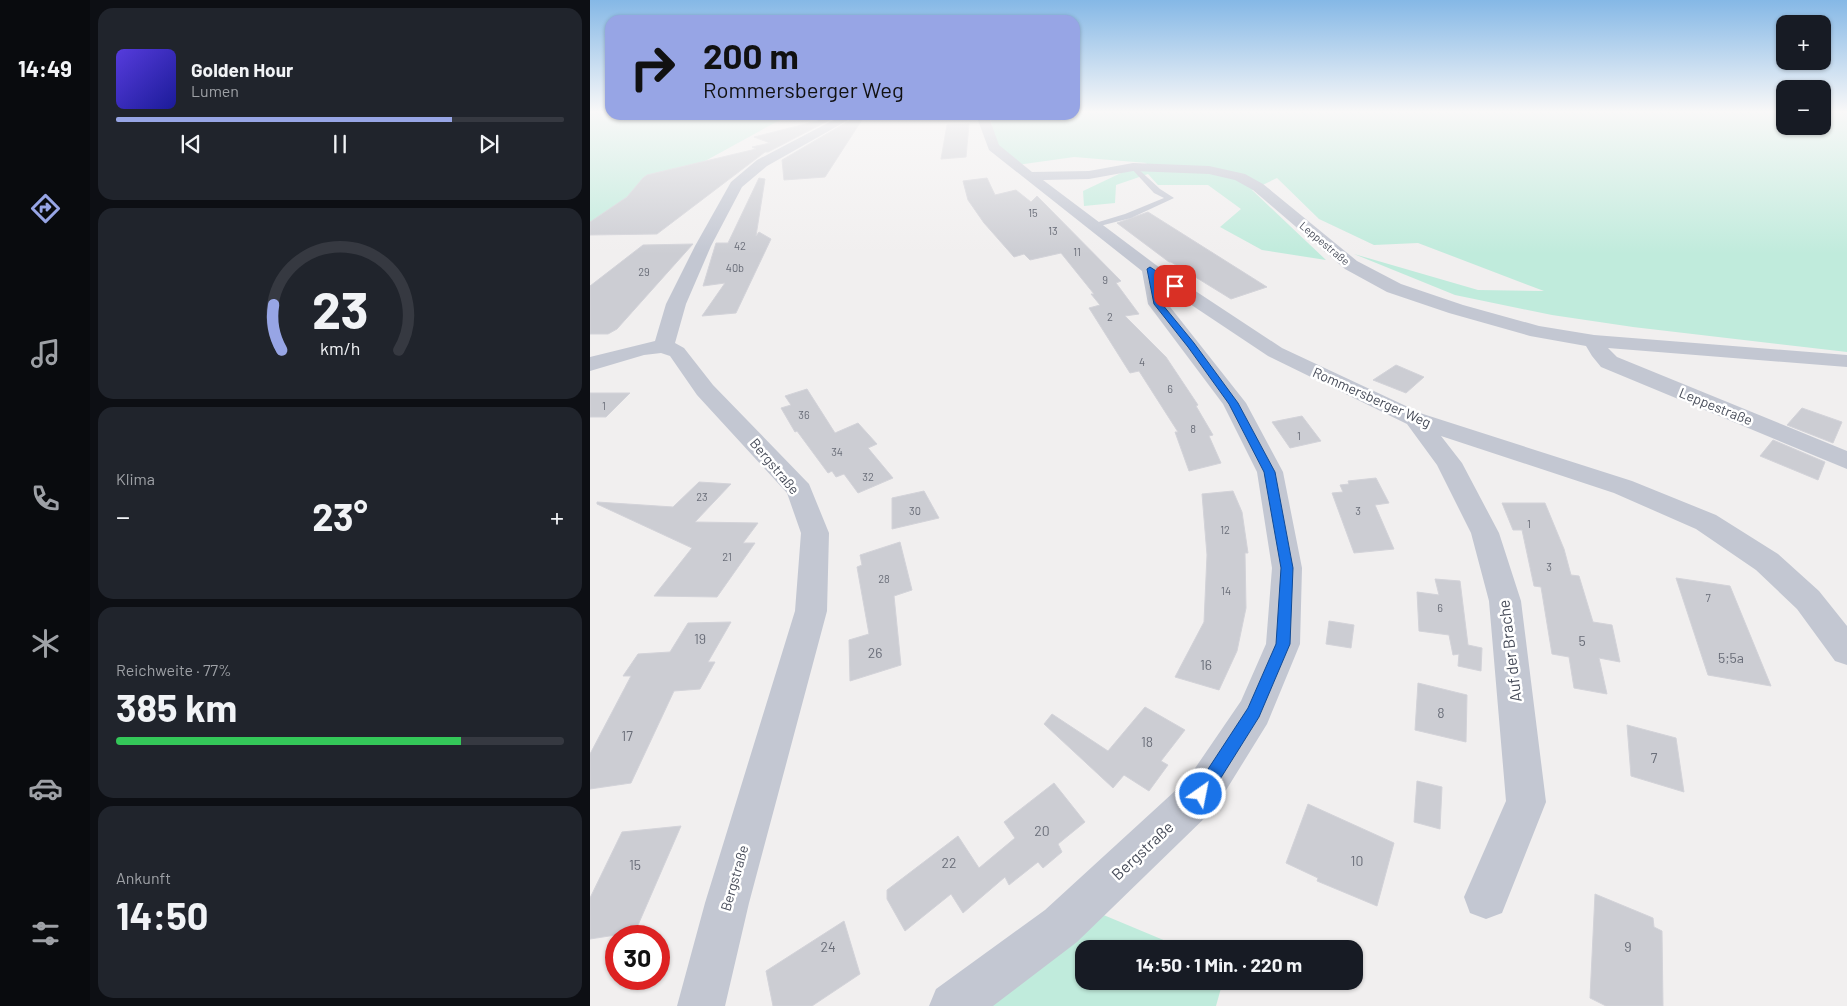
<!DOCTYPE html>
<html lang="de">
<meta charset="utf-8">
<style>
:root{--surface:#171b24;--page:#20242c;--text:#f1f3f6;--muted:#9ea1a6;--line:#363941;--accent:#97a5e5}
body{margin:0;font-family:Barlow,sans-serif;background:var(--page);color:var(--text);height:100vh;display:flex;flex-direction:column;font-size:19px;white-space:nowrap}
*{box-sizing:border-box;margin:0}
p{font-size:16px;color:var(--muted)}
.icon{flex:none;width:28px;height:28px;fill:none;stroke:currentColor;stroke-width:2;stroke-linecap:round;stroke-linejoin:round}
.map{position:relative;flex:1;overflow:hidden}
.details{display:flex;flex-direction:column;gap:8px;padding:8px;background:#0d0f14;width:500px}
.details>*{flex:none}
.top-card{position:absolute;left:15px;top:15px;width:475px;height:105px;border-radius:15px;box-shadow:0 1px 4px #0004;background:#97a5e5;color:#111;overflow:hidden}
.buttons{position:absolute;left:1186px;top:15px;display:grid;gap:10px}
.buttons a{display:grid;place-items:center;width:55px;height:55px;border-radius:10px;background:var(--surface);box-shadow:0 1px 4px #0004;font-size:25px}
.speed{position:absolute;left:15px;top:925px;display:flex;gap:10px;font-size:25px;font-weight:700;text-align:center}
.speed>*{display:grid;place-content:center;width:65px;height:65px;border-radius:50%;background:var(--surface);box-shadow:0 1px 4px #0004;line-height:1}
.speed .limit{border:8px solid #d22;background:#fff;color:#111}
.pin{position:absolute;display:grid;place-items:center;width:42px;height:42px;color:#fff;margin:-21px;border-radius:10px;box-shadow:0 2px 8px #0006}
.me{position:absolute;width:55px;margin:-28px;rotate:33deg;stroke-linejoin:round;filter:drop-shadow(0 0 4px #0008)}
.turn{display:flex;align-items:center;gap:18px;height:105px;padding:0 15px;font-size:22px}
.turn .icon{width:65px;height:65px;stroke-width:2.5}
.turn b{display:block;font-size:35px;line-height:42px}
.big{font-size:38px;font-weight:700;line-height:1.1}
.details .widget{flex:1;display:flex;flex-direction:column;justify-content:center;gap:8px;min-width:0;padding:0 18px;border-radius:15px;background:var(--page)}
.details .dial{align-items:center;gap:0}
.dial svg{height:130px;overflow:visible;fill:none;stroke:var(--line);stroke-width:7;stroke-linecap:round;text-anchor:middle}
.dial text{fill:var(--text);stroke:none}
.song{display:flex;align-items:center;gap:15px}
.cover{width:60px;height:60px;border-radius:8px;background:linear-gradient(135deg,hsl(250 70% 55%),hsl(240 70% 35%))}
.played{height:5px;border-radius:2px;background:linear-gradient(90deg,var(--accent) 75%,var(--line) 75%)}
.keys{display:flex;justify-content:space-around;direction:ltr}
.heat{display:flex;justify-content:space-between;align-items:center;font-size:28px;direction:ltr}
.charge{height:8px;border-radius:4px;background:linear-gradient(90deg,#34c759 77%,var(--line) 0)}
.trip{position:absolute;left:485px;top:940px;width:288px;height:50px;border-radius:15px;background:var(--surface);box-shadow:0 1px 4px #0004;font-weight:700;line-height:50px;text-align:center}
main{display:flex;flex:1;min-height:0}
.dock{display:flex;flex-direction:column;width:90px;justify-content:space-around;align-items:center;background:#090b0e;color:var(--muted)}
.dock .icon{width:35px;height:35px}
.dock .selected{color:var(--accent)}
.dock b{font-size:22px;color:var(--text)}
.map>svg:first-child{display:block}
.green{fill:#c0ebdc}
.building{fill:#cccdd3;stroke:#d3d3d9}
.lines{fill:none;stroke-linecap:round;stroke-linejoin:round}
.lane{fill:#c3c7d2;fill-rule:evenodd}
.street{fill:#c3c7d2;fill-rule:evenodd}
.route{fill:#1a73e8;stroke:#114b97}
.labels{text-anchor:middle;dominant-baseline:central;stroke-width:5;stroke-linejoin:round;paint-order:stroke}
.number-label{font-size:11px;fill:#696d78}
.far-street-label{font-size:11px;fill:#484d5a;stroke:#fff}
.street-label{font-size:14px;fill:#484d5a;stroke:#fff}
.near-number-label{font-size:14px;fill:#696d78}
.near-street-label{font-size:16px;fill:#484d5a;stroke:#fff}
</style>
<main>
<nav class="dock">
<b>14:49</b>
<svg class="icon selected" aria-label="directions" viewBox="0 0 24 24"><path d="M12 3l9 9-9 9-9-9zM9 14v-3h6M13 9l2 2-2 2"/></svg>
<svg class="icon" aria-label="music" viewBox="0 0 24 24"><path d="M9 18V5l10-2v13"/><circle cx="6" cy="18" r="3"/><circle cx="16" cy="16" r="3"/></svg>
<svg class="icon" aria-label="phone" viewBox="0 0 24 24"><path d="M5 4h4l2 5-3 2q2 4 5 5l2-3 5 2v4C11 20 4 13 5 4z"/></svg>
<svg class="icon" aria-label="climate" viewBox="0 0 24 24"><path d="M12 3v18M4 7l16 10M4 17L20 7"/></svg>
<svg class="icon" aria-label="car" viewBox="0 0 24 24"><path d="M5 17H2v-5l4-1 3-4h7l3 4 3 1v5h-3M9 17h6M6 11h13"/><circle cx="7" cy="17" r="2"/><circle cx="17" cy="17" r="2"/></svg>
<svg class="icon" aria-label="filters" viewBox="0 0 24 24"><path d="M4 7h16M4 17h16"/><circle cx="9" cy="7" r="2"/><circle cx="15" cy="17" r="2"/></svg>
</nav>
<section class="details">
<div class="widget">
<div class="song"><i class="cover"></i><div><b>Golden Hour</b><p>Lumen</p></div></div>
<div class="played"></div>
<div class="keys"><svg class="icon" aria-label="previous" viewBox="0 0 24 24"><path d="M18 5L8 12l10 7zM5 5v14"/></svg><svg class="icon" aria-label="pause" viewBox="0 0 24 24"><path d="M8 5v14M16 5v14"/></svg><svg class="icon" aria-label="next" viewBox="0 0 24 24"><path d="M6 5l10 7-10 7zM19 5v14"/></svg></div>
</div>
<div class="widget dial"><svg viewBox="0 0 100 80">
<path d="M14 69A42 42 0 1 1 86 69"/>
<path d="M14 69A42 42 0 0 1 9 41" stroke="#97a5e5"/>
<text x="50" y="56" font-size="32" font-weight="700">23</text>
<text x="50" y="72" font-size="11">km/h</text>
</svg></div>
<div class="widget"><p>Klima</p>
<div class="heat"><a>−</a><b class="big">23°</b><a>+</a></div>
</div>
<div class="widget"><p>Reichweite · 77%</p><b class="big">385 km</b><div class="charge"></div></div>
<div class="widget"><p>Ankunft</p><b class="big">14:50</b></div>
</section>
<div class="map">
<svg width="1257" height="1006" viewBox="0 0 1257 1006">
<rect width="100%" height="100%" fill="#f1efef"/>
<path class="green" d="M 0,113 L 20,113 L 20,115 L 199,115 L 0,224 Z
M 485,113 L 1195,113 L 1195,126 L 1232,126 L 1233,113 L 1257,113 L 1257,352 L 1043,327 L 962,315 L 865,295 L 764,254 L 888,290 L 954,291 L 828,243 L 784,245 L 729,219 L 687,178 L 662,190 L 736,260 L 672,250 L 630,227 L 651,209 L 618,185 L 568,185 L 558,174 L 526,185 L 525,203 L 494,206 L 493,191 L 531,173 L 557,163 L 484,157 L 427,165 L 405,147 L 400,115 L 485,115 Z
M 492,906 L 595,949 L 494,949 L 494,981 L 633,981 L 626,1006 L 359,1006 Z"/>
<path class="building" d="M 269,115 L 275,115 L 235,177 L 194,180 L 192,160 Z
M 247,116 L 178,152 L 175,152 L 67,234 L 0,235 L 0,222 L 37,197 L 53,178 L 57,175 L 166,149 L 162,147 L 180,143 L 164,137 Z
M 379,124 L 376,157 L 351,159 L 357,125 Z
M 169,178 L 175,179 L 166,236 L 169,232 L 181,239 L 146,313 L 112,316 L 135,283 L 113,286 L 126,243 L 138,243 Z
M 397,178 L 405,195 L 426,190 L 441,202 L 447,196 L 531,281 L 526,283 L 549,314 L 535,316 L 576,357 L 608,405 L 606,406 L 623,435 L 619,436 L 631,463 L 599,471 L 585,432 L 588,432 L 549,371 L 540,373 L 499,308 L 510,305 L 501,294 L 504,294 L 471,253 L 440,260 L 434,254 L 424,257 L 394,223 L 378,200 L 373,181 Z
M 558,212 L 677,287 L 641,299 L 581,262 L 579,262 L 527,223 Z
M 103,244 L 27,329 L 18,334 L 0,334 L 0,286 L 53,245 Z
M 806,365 L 834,377 L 816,393 L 783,380 Z
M 217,389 L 245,433 L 268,423 L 287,444 L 278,448 L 303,478 L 268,493 L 254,474 L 246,477 L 242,471 L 238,473 L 207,431 L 205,432 L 191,408 L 201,405 L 195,396 Z
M 0,393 L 40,393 L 16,417 L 0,417 Z
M 1212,408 L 1252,422 L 1243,443 L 1197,425 Z
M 712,416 L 731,441 L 700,448 L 682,422 Z
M 1183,440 L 1235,462 L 1228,480 L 1170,456 Z
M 786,478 L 799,503 L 785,505 L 804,549 L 764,553 L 742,493 L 753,492 L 750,485 L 759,484 L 758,481 Z
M 109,482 L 141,484 L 105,522 L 168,523 L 153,543 L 165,543 L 127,597 L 64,596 L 102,548 L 7,504 L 7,502 L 83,507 Z
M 334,491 L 349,518 L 302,529 L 302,498 Z
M 643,491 L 652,512 L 658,553 L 655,553 L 656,608 L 647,651 L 629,690 L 585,677 L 614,622 L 617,555 L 612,494 Z
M 912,503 L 955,503 L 974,549 L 981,575 L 989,576 L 1003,622 L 1022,625 L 1030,662 L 1009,658 L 1017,694 L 984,688 L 979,657 L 962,654 L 951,587 L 944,586 L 932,530 L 923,530 Z
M 310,542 L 322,590 L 304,596 L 311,665 L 260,681 L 259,640 L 279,634 L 267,567 L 272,565 L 270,555 Z
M 1086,578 L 1140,586 L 1181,686 L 1118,675 Z
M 845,579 L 870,581 L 878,645 L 892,648 L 891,671 L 868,666 L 869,654 L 863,655 L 859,635 L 829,631 L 827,592 L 849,595 Z
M 739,621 L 764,625 L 761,648 L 736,644 Z
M 141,622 L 118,662 L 125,662 L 110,689 L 84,691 L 41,783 L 0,789 L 0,754 L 41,676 L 33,676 L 48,654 L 80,652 L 98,623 Z
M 828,683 L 877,695 L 876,742 L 825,730 Z
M 555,707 L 595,730 L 571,761 L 578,765 L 559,791 L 534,775 L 523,788 L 454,724 L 462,714 L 518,751 Z
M 1037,725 L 1086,738 L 1094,792 L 1041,776 Z
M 827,781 L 852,787 L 850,829 L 824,822 Z
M 464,783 L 495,822 L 468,844 L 472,852 L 453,868 L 448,862 L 419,885 L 415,877 L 373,913 L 361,894 L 315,931 L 297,899 L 297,890 L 368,836 L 389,868 L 425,838 L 414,822 Z
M 718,804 L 804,843 L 787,906 L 727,881 L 728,878 L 696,863 Z
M 91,826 L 45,932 L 0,939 L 0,898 L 32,832 Z
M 1005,894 L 1063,918 L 1064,927 L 1072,931 L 1073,1006 L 1016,1006 L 1000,998 Z
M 254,921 L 270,974 L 222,1006 L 183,1006 L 176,971 Z"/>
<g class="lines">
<path class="lane" d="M 541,166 L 545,166 L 570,189 L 584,198 L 541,218 L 502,228 L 502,224 L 535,214 L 574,198 L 564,193 L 541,168 Z"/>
<path class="street" d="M 253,115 L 267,115 L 177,166 L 152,187 L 121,246 L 96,304 L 85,343 L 94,348 L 123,385 L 219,484 L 239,533 L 237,611 L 159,903 L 135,1006 L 87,1006 L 115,903 L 205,611 L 211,533 L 197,493 L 107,395 L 80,356 L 71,353 L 54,355 L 0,371 L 0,357 L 65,341 L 76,304 L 105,246 L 141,182 L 167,160 Z
M 386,115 L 398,115 L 409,145 L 442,172 L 499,171 L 543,163 L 619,166 L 655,174 L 673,184 L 767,261 L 811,284 L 873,305 L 949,326 L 1004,335 L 1257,355 L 1257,367 L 1018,348 L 1027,357 L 1257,451 L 1257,469 L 1011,367 L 1002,356 L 996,346 L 940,336 L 859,313 L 797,292 L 755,269 L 663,190 L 645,180 L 619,174 L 543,171 L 499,179 L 453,180 L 566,265 L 692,348 L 833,414 L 1042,481 L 1126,515 L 1188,554 L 1229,591 L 1257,626 L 1257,665 L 1245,661 L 1207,609 L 1166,570 L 1106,529 L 1024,493 L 851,436 L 872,463 L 909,533 L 931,601 L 956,802 L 912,913 L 896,919 L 880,913 L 874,897 L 916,801 L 899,601 L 881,533 L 847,465 L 817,424 L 678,356 L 573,286 L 577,303 L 656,403 L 693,472 L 712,568 L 710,644 L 677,724 L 625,808 L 487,942 L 403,1006 L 339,1006 L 346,989 L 455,910 L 597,780 L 651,701 L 676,644 L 682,568 L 667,472 L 633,404 L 558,304 L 552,271 L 399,150 Z"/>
</g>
<linearGradient id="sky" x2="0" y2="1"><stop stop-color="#85b8e6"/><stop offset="0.44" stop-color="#f9f8f8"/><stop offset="1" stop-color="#f9f8f8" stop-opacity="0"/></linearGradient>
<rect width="1257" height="254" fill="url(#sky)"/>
<path class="route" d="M 560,267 L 589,286 L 583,288 L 566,276 L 572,304 L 604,343 L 648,403 L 685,472 L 703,568 L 700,644 L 669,717 L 617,800 L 611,802 L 605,800 L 603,794 L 605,789 L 658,708 L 686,644 L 691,568 L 674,472 L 639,404 L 598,347 L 564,304 L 557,269 Z"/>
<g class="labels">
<g class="number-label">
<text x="443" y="212">15</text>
<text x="463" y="230">13</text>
<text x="150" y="245">42</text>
<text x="487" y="251">11</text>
<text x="145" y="267">40b</text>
<text x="54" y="271">29</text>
<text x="515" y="279">9</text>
<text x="520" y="316">2</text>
<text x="552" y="361">4</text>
<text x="580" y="388">6</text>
<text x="14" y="405">1</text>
<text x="214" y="414">36</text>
<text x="603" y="428">8</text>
<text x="709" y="435">1</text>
<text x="247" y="451">34</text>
<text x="278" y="476">32</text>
<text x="112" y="496">23</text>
<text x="325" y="510">30</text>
<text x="768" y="510">3</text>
<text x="939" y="523">1</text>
<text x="635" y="529">12</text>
<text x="137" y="556">21</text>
<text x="959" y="566">3</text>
<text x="294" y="578">28</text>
<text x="636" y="590">14</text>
<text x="1118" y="597">7</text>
<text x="850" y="607">6</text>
</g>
<g class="far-street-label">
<text transform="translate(735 243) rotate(40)">Leppestraße</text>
</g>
<g class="street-label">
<text transform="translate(782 397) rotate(24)">Rommersberger Weg</text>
<text transform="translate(1126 406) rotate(22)">Leppestraße</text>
<text transform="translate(185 466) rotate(50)">Bergstraße</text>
<text transform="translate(144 878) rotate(-74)">Bergstraße</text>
</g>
<g class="near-number-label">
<text x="110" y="638">19</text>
<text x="992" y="640">5</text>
<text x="285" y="652">26</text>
<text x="1141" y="657">5;5a</text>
<text x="616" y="664">16</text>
<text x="851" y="712">8</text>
<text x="37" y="735">17</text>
<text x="557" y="741">18</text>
<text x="1064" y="757">7</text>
<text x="452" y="830">20</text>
<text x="767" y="860">10</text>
<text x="359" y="862">22</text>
<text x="45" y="864">15</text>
<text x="238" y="946">24</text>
<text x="1038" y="946">9</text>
</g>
<g class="near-street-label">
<text transform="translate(919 651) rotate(-97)">Auf der Brache</text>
<text transform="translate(552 850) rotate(-43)">Bergstraße</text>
</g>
</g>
</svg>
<div class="buttons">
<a>+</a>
<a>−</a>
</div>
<div class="speed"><div class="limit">30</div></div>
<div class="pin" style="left:585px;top:286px;background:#d93025"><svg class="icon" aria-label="arrive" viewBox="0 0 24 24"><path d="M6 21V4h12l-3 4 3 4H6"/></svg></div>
<svg class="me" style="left:611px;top:794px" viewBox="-20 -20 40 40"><circle r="17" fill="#1a73e8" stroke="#fff" stroke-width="3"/><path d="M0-11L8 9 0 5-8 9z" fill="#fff"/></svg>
<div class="trip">14:50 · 1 Min. · 220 m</div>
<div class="top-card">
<div class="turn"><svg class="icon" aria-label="right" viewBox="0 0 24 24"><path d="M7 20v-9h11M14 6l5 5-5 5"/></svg><div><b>200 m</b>Rommersberger Weg</div></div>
</div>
</div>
</main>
